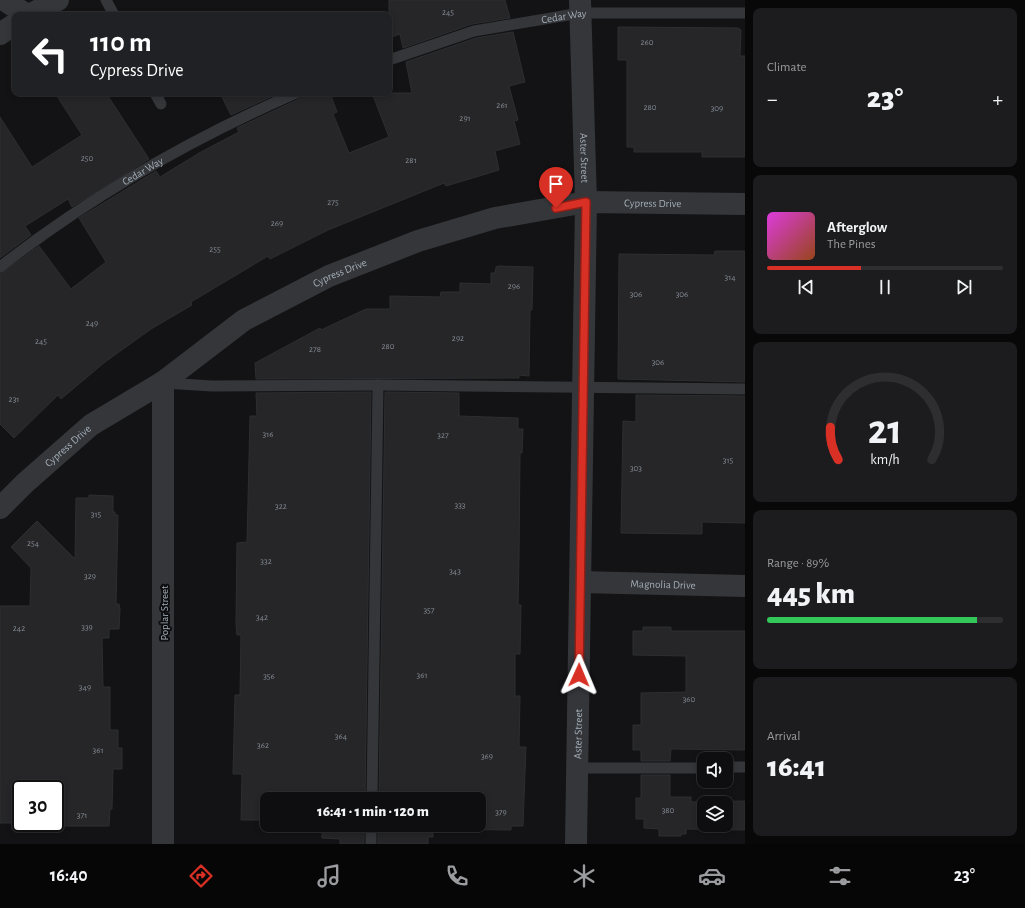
<!DOCTYPE html>
<meta charset="utf-8">
<style>
:root{--surface:#0e0e10;--page:#1c1c1e;--text:#f1f3f6;--muted:#9b9c9f;--line:#2e2e30;--accent:#d93025}
body{margin:0;font-family:"Alegreya Sans",sans-serif;background:var(--page);color:var(--text);height:100vh;display:flex;flex-direction:column;font-size:15px;white-space:nowrap}
*{box-sizing:border-box;margin:0}
p{font-size:13px;color:var(--muted)}
.icon{flex:none;width:22px;height:22px;fill:none;stroke:currentColor;stroke-width:2;stroke-linecap:round;stroke-linejoin:round}
.map{position:relative;flex:1;overflow:hidden}
.drawer{display:flex;flex-direction:column;gap:8px;padding:8px;background:#080809;width:280px}
.drawer>*{flex:none}
.top-card{position:absolute;left:12px;top:12px;width:380px;height:84px;border-radius:8px;box-shadow:0 2px 6px #0003,0 0 0 1px var(--line);background:#202124;color:#fff;overflow:hidden}
.fabs{position:absolute;left:697px;top:752px;display:grid;gap:8px}
.fabs a{display:grid;place-items:center;width:36px;height:36px;border-radius:8px;background:var(--surface);box-shadow:0 2px 6px #0003,0 0 0 1px var(--line);font-size:20px}
.speed{position:absolute;left:12px;top:780px;display:flex;gap:8px;font-size:20px;font-weight:700;text-align:center}
.speed>*{display:grid;place-content:center;width:52px;height:52px;border-radius:50%;background:var(--surface);box-shadow:0 2px 6px #0003,0 0 0 1px var(--line);line-height:1}
.speed .limit{border:2px solid #111;border-radius:6px;background:#fff;color:#111}
.pin{position:absolute;display:grid;place-items:center;width:34px;height:34px;color:#fff;margin:-41px -17px;border-radius:50% 50% 50% 0;rotate:-45deg;box-shadow:0 0 4px #0007}
.pin .icon{rotate:45deg}
.me{position:absolute;width:44px;margin:-22px;rotate:1deg;stroke-linejoin:round;filter:drop-shadow(0 0 3px #0008)}
.turn{display:flex;align-items:center;gap:14px;height:84px;padding:0 12px;font-size:18px}
.turn .icon{width:52px;height:52px;stroke-width:2.5}
.turn b{display:block;font-size:28px;line-height:34px}
.big{font-size:30px;font-weight:800;line-height:1.1}
.drawer .card{flex:1;display:flex;flex-direction:column;justify-content:center;gap:6px;min-width:0;padding:0 14px;border-radius:8px;background:var(--page)}
.drawer .dial{align-items:center;gap:0}
.dial svg{height:104px;overflow:visible;fill:none;stroke:var(--line);stroke-width:7;stroke-linecap:round;text-anchor:middle}
.dial text{fill:var(--text);stroke:none}
.song{display:flex;align-items:center;gap:12px}
.cover{width:48px;height:48px;border-radius:6px;background:linear-gradient(135deg,hsl(300 70% 55%),hsl(20 70% 35%))}
.played{height:4px;border-radius:2px;background:linear-gradient(90deg,var(--accent) 40%,var(--line) 40%)}
.keys{display:flex;justify-content:space-around;direction:ltr}
.heat{display:flex;justify-content:space-between;align-items:center;font-size:22px;direction:ltr}
.charge{height:6px;border-radius:3px;background:linear-gradient(90deg,#34c759 89%,var(--line) 0)}
.trip{position:absolute;left:260px;top:792px;width:226px;height:40px;border-radius:8px;background:var(--surface);box-shadow:0 2px 6px #0003,0 0 0 1px var(--line);font-weight:800;line-height:40px;text-align:center}
.tabs{display:flex;height:64px;justify-content:space-around;align-items:center;background:#060606;color:var(--muted)}
.tabs .icon{width:28px;height:28px}
.tabs .active{color:var(--accent)}
.tabs b{font-size:18px;color:var(--text)}
main{display:flex;flex:1;min-height:0}
.map>svg:first-child{display:block}
.building{fill:#262629;stroke:#2d2e31;fill-rule:evenodd}
.lines{fill:none;stroke-linecap:round;stroke-linejoin:round}
.service{stroke:#34363a;stroke-width:11}
.minor{stroke:#34363a;stroke-width:22}
.tertiary{stroke:#34363a;stroke-width:22}
.route-casing{stroke:#8d1f18;stroke-width:10}
.route{stroke:#d93025;stroke-width:7}
.labels{text-anchor:middle;dominant-baseline:central;stroke-width:4;stroke-linejoin:round;paint-order:stroke}
.number-label{font-size:9px;fill:#838a93}
.street-label{font-size:11px;fill:#a3adb7;stroke:#0e0e10}
</style>
<main>
<div class="map">
<svg width="745" height="844" viewBox="0 0 745 844">
<rect width="100%" height="100%" fill="#131315"/>
<path class="building" d="M 389,0 L 505,0 L 510,18 L 472,24 L 403,48 L 400,34 L 389,38 Z
M 618,27 L 738,28 L 741,30 L 740,56 L 745,56 L 745,157 L 702,157 L 702,152 L 634,152 L 634,147 L 627,147 L 627,60 L 618,60 Z
M 513,32 L 525,82 L 509,86 L 518,120 L 514,121 L 520,144 L 495,151 L 499,170 L 446,186 L 444,183 L 328,230 L 270,259 L 268,256 L 191,302 L 192,305 L 151,329 L 105,362 L 61,399 L 58,395 L 14,438 L 0,424 L 0,274 L 39,246 L 71,289 L 106,262 L 79,218 L 146,177 L 156,171 L 160,177 L 201,152 L 239,132 L 237,128 L 299,99 L 303,93 L 330,93 L 337,112 L 333,114 L 349,153 L 389,137 L 372,93 L 412,93 L 406,62 L 476,38 Z
M 55,93 L 106,93 L 149,159 L 72,207 L 68,199 L 25,226 L 31,235 L 0,258 L 0,117 L 32,167 L 82,135 Z
M 220,93 L 279,93 L 231,115 Z
M 715,251 L 745,251 L 745,382 L 618,379 L 619,254 L 714,255 Z
M 499,266 L 533,267 L 532,310 L 530,310 L 529,376 L 519,375 L 519,378 L 256,379 L 255,363 L 320,328 L 321,330 L 366,309 L 390,309 L 390,296 L 440,297 L 441,292 L 460,292 L 460,283 L 491,284 L 491,273 L 495,273 L 496,267 Z
M 371,392 L 365,799 L 267,799 L 267,820 L 241,820 L 242,774 L 233,774 L 235,695 L 240,695 L 241,635 L 237,635 L 236,623 L 237,543 L 247,542 L 250,416 L 257,416 L 256,393 Z
M 385,392 L 459,393 L 459,416 L 518,418 L 518,429 L 523,429 L 522,453 L 520,453 L 519,556 L 518,605 L 521,605 L 520,654 L 515,654 L 515,696 L 520,696 L 519,747 L 526,747 L 523,826 L 511,826 L 511,830 L 433,829 L 433,837 L 428,837 L 428,844 L 378,844 L 378,825 L 479,825 L 479,799 L 379,799 Z
M 636,395 L 745,396 L 745,523 L 702,522 L 702,534 L 621,533 L 623,421 L 636,422 Z
M 89,495 L 113,496 L 113,512 L 115,512 L 115,515 L 118,515 L 116,604 L 119,604 L 120,609 L 119,629 L 109,629 L 109,638 L 102,638 L 103,687 L 110,687 L 110,730 L 118,730 L 118,748 L 122,748 L 122,769 L 113,769 L 112,809 L 110,809 L 109,826 L 62,826 L 61,822 L 55,822 L 55,789 L 21,789 L 21,823 L 0,823 L 0,606 L 30,606 L 31,568 L 11,547 L 37,521 L 75,559 L 76,498 L 89,498 Z
M 643,627 L 671,627 L 671,631 L 745,631 L 745,750 L 671,749 L 670,761 L 641,761 L 641,750 L 633,750 L 633,725 L 641,725 L 641,693 L 686,692 L 686,656 L 633,655 L 633,631 L 643,631 Z
M 641,775 L 670,775 L 670,797 L 691,797 L 691,802 L 745,801 L 745,830 L 686,829 L 686,834 L 681,834 L 681,836 L 659,836 L 659,829 L 644,828 L 644,819 L 636,819 L 636,798 L 641,798 ZM 704,803 L 726,803 L 726,825 L 704,825 Z
M 322,825 L 364,825 L 364,844 L 340,844 L 340,839 L 322,838 Z"/>
<g class="lines">
<g class="service">
<path d="M 106,0 L 114,15"/>
<path id="s1" d="M 389,60 L 474,31 L 580,13 L 745,13"/>
<path d="M 155,93 L 161,104"/>
<path id="s2" d="M 0,267 C 91,196 191,139 296,93"/>
<path d="M 164,383 L 212,386 L 378,385 L 745,389"/>
<path d="M 726,767 L 745,767"/>
<path d="M 577,768 L 704,768"/>
<path d="M 372,799 L 378,385"/>
<path d="M 371,844 L 371,825"/>
</g>
<g class="minor">
<path d="M 4,0 L 27,15"/>
<path d="M 163,382 L 163,844"/>
<path id="s3" d="M 580,582 L 745,586"/>
<path id="s4" d="M 576,844 L 586,202"/>
</g>
<g class="tertiary">
<path id="s5" d="M 580,0 L 586,202"/>
<path d="M 29,15 L 58,0"/>
<path d="M 0,34 L 15,24"/>
<path id="s6" d="M 0,508 L 25,483 L 91,425 L 163,382 L 244,320 L 329,276 L 418,241 L 495,218 L 586,202 L 745,204"/>
</g>
</g>
<g class="lines">
<g class="route-casing">
<path id="route" d="M 556,208 L 586,202 L 579,675"/>
</g>
<use href="#route" class="route"/>
</g>
<g class="labels">
<g class="number-label">
<text x="448" y="12">245</text>
<text x="647" y="42">260</text>
<text x="502" y="105">261</text>
<text x="650" y="107">280</text>
<text x="717" y="108">309</text>
<text x="465" y="118">291</text>
<text x="87" y="158">250</text>
<text x="411" y="160">281</text>
<text x="333" y="202">275</text>
<text x="277" y="223">269</text>
<text x="215" y="249">255</text>
<text x="730" y="277">314</text>
<text x="514" y="286">296</text>
<text x="636" y="294">306</text>
<text x="682" y="294">306</text>
<text x="92" y="323">249</text>
<text x="458" y="338">292</text>
<text x="41" y="341">245</text>
<text x="388" y="346">280</text>
<text x="315" y="349">278</text>
<text x="658" y="362">306</text>
<text x="14" y="399">231</text>
<text x="268" y="434">316</text>
<text x="443" y="435">327</text>
<text x="728" y="460">315</text>
<text x="636" y="468">303</text>
<text x="460" y="505">333</text>
<text x="281" y="506">322</text>
<text x="96" y="514">315</text>
<text x="33" y="543">254</text>
<text x="266" y="561">332</text>
<text x="455" y="571">343</text>
<text x="90" y="576">329</text>
<text x="429" y="610">357</text>
<text x="262" y="617">342</text>
<text x="87" y="627">339</text>
<text x="19" y="628">242</text>
<text x="422" y="675">361</text>
<text x="269" y="676">356</text>
<text x="85" y="687">349</text>
<text x="689" y="699">360</text>
<text x="341" y="736">364</text>
<text x="263" y="745">362</text>
<text x="98" y="750">361</text>
<text x="487" y="756">369</text>
<text x="668" y="810">380</text>
<text x="501" y="812">379</text>
<text x="82" y="815">371</text>
</g>
<g class="street-label">
<text stroke="none"><textPath href="#s1" startOffset="181">Cedar Way</textPath></text>
<text stroke="none"><textPath href="#s5" startOffset="158">Aster Street</textPath></text>
<text stroke="none"><textPath href="#s2" startOffset="172">Cedar Way</textPath></text>
<text stroke="none"><textPath href="#s6" startOffset="740">Cypress Drive</textPath></text>
<text stroke="none"><textPath href="#s6" startOffset="416">Cypress Drive</textPath></text>
<text stroke="none"><textPath href="#s6" startOffset="92">Cypress Drive</textPath></text>
<text stroke="none"><textPath href="#s3" startOffset="83">Magnolia Drive</textPath></text>
<text transform="translate(164 613) rotate(-90)">Poplar Street</text>
<text stroke="none"><textPath href="#s4" startOffset="110">Aster Street</textPath></text>
</g>
</g>
</svg>
<div class="fabs">
<a><svg class="icon" aria-label="sound" viewBox="0 0 24 24"><path d="M4 9h4l5-4v14l-5-4H4zM17 9q2 3 0 6"/></svg></a>
<a><svg class="icon" aria-label="layers" viewBox="0 0 24 24"><path d="M12 4l9 5-9 5-9-5zM3 14l9 5 9-5"/></svg></a>
</div>
<div class="speed"><div class="limit">30</div></div>
<div class="pin" style="left:556px;top:208px;background:#d93025"><svg class="icon" aria-label="arrive" viewBox="0 0 24 24"><path d="M6 21V4h12l-3 4 3 4H6"/></svg></div>
<svg class="me" style="left:579px;top:675px" viewBox="-20 -20 40 40"><path d="M0-17L14 15 0 8-14 15z" fill="#d93025" stroke="#fff" stroke-width="4"/></svg>
<div class="trip">16:41 · 1 min · 120 m</div>
<div class="top-card">
<div class="turn"><svg class="icon" aria-label="left" viewBox="0 0 24 24"><path d="M17 20v-9H6M10 6l-5 5 5 5"/></svg><div><b>110 m</b>Cypress Drive</div></div>
</div>
</div>
<section class="drawer">
<div class="card"><p>Climate</p>
<div class="heat"><a>−</a><b class="big">23°</b><a>+</a></div>
</div>
<div class="card">
<div class="song"><i class="cover"></i><div><b>Afterglow</b><p>The Pines</p></div></div>
<div class="played"></div>
<div class="keys"><svg class="icon" aria-label="previous" viewBox="0 0 24 24"><path d="M18 5L8 12l10 7zM5 5v14"/></svg><svg class="icon" aria-label="pause" viewBox="0 0 24 24"><path d="M8 5v14M16 5v14"/></svg><svg class="icon" aria-label="next" viewBox="0 0 24 24"><path d="M6 5l10 7-10 7zM19 5v14"/></svg></div>
</div>
<div class="card dial"><svg viewBox="0 0 100 80">
<path d="M14 69A42 42 0 1 1 86 69"/>
<path d="M14 69A42 42 0 0 1 8 44" stroke="#d93025"/>
<text x="50" y="56" font-size="32" font-weight="700">21</text>
<text x="50" y="72" font-size="11">km/h</text>
</svg></div>
<div class="card"><p>Range · 89%</p><b class="big">445 km</b><div class="charge"></div></div>
<div class="card"><p>Arrival</p><b class="big">16:41</b></div>
</section>
</main>
<nav class="tabs">
<b>16:40</b>
<svg class="icon active" aria-label="directions" viewBox="0 0 24 24"><path d="M12 3l9 9-9 9-9-9zM9 14v-3h6M13 9l2 2-2 2"/></svg>
<svg class="icon" aria-label="music" viewBox="0 0 24 24"><path d="M9 18V5l10-2v13"/><circle cx="6" cy="18" r="3"/><circle cx="16" cy="16" r="3"/></svg>
<svg class="icon" aria-label="phone" viewBox="0 0 24 24"><path d="M5 4h4l2 5-3 2q2 4 5 5l2-3 5 2v4C11 20 4 13 5 4z"/></svg>
<svg class="icon" aria-label="climate" viewBox="0 0 24 24"><path d="M12 3v18M4 7l16 10M4 17L20 7"/></svg>
<svg class="icon" aria-label="car" viewBox="0 0 24 24"><path d="M5 17H2v-5l4-1 3-4h7l3 4 3 1v5h-3M9 17h6M6 11h13"/><circle cx="7" cy="17" r="2"/><circle cx="17" cy="17" r="2"/></svg>
<svg class="icon" aria-label="filters" viewBox="0 0 24 24"><path d="M4 7h16M4 17h16"/><circle cx="9" cy="7" r="2"/><circle cx="15" cy="17" r="2"/></svg>
<b>23°</b>
</nav>
